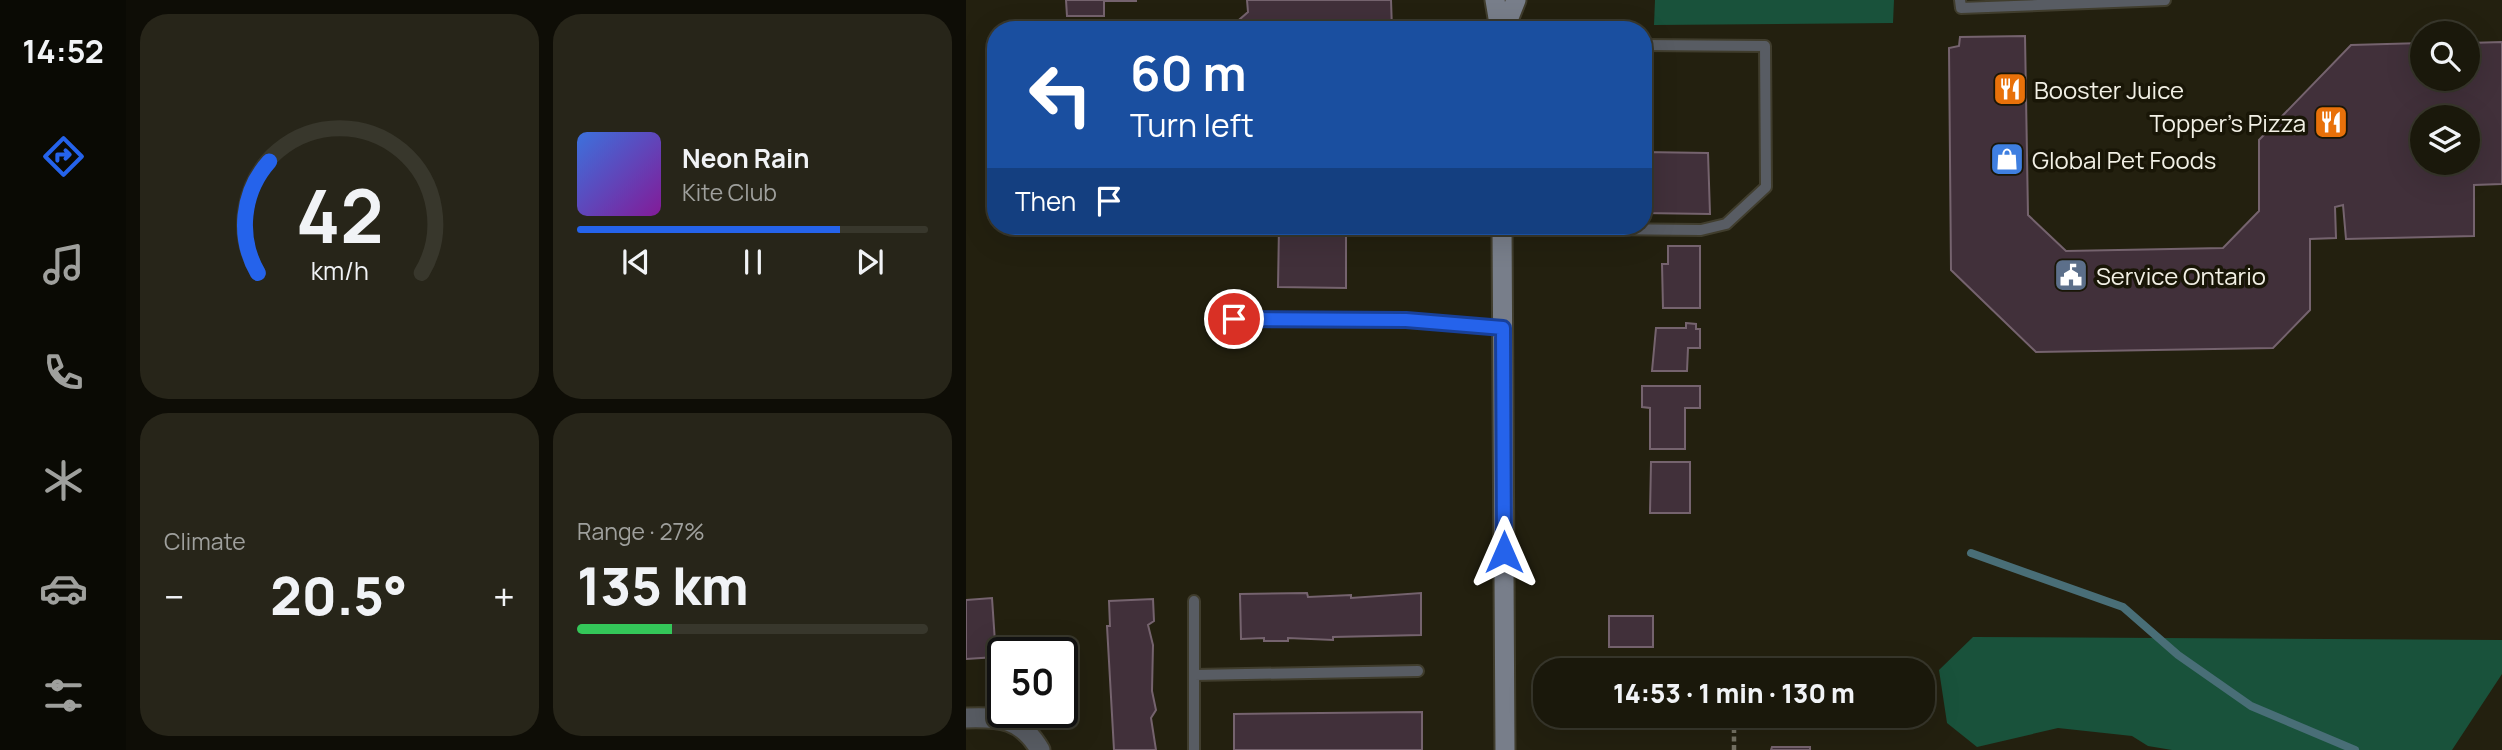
<!DOCTYPE html>
<meta charset="utf-8">
<style>
:root{--surface:#1a180b;--page:#272519;--text:#f1f3f6;--muted:#9fa09d;--line:#38372c;--accent:#2563eb}
body{margin:0;font-family:Manrope,sans-serif;background:var(--page);color:var(--text);height:100vh;display:flex;flex-direction:column;font-size:26px;white-space:nowrap}
*{box-sizing:border-box;margin:0}
p{font-size:23px;color:var(--muted)}
.icon{flex:none;width:38px;height:38px;fill:none;stroke:currentColor;stroke-width:2;stroke-linecap:round;stroke-linejoin:round}
.map{position:relative;flex:1;overflow:hidden}
.sheet{display:flex;flex-direction:column;gap:14px;padding:14px;background:#0e0d06;width:840px}
.sheet>*{flex:none}
.banner{position:absolute;left:21px;top:21px;width:665px;height:214px;border-radius:28px;box-shadow:0 7px 28px #0002,0 0 0 2px var(--line);background:#1a4fa0;color:#fff;overflow:hidden}
.controls{position:absolute;left:1444px;top:21px;display:grid;gap:14px}
.controls a{display:grid;place-items:center;width:70px;height:70px;border-radius:50%;background:var(--surface);box-shadow:0 7px 28px #0002,0 0 0 2px var(--line);font-size:35px}
.speed{position:absolute;left:21px;top:637px;display:flex;gap:14px;font-size:35px;font-weight:700;text-align:center}
.speed>*{display:grid;place-content:center;width:91px;height:91px;border-radius:50%;background:var(--surface);box-shadow:0 7px 28px #0002,0 0 0 2px var(--line);line-height:1}
.speed .limit{border:4px solid #111;border-radius:10px;background:#fff;color:#111}
.pin{position:absolute;display:grid;place-items:center;width:60px;height:60px;color:#fff;margin:-30px;border:4px solid #fff;border-radius:50%;box-shadow:0 2px 7px #0007}
.me{position:absolute;width:77px;margin:-38px;rotate:0deg;stroke-linejoin:round;filter:drop-shadow(0 0 5px #0008)}
.turn{display:flex;align-items:center;gap:24px;height:147px;padding:0 28px;font-size:32px}
.turn .icon{width:91px;height:91px;stroke-width:2.5}
.turn b{display:block;font-size:49px;line-height:60px}
.then{display:flex;align-items:center;height:66px;padding:0 28px;background:#0003;gap:14px;font-size:26px}
.big{font-size:52px;font-weight:800;line-height:1.1}
.sheet .widget{flex:1;display:flex;flex-direction:column;justify-content:center;gap:10px;min-width:0;padding:0 24px;border-radius:28px;background:var(--page)}
.sheet .dial{align-items:center;gap:0}
.dial svg{height:182px;overflow:visible;fill:none;stroke:var(--line);stroke-width:7;stroke-linecap:round;text-anchor:middle}
.dial text{fill:var(--text);stroke:none}
.song{display:flex;align-items:center;gap:21px}
.cover{width:84px;height:84px;border-radius:10px;background:linear-gradient(135deg,hsl(220 70% 55%),hsl(290 70% 35%))}
.played{height:7px;border-radius:4px;background:linear-gradient(90deg,var(--accent) 75%,var(--line) 75%)}
.keys{display:flex;justify-content:space-around;direction:ltr}
.heat{display:flex;justify-content:space-between;align-items:center;font-size:38px;direction:ltr}
.charge{height:10px;border-radius:5px;background:linear-gradient(90deg,#34c759 27%,var(--line) 0)}
.sheet .tiles{flex:1;display:grid;gap:14px;grid-template-columns:repeat(2,1fr)}
.trip{position:absolute;left:567px;top:658px;width:402px;height:70px;border-radius:28px;background:var(--surface);box-shadow:0 7px 28px #0002,0 0 0 2px var(--line);font-weight:800;line-height:70px;text-align:center}
main{display:flex;flex:1;min-height:0}
.menu{display:flex;flex-direction:column;width:126px;justify-content:space-around;align-items:center;background:#0a0a04;color:var(--muted)}
.menu .icon{width:49px;height:49px}
.menu .on{color:var(--accent)}
.menu b{font-size:32px;color:var(--text)}
.map>svg:first-child{display:block}
.green{fill:#19523b}
.lines{fill:none;stroke-linecap:round;stroke-linejoin:round}
.stream{stroke:#496e77;stroke-width:8}
.building{fill:#41303a;stroke:#75636e;stroke-width:2;fill-rule:evenodd}
.service-casing{stroke:#403d2d;stroke-width:14}
.minor-casing{stroke:#403d2d;stroke-width:23}
.secondary-casing{stroke:#403d2d;stroke-width:23}
.path{stroke:#757263;stroke-width:4.5;stroke-dasharray:5 3.5;stroke-linecap:butt}
.service{stroke:#585c63;stroke-width:10}
.minor{stroke:#585c63;stroke-width:19}
.secondary{stroke:#787e8a;stroke-width:19}
.route-casing{stroke:#184099;stroke-width:18}
.route{stroke:#2563eb;stroke-width:12}
.labels{text-anchor:middle;dominant-baseline:central;stroke-width:7;stroke-linejoin:round;paint-order:stroke}
.poi-label{font-size:24px;fill:#f2f0e5;stroke:#191607;text-anchor:start}
</style>
<main>
<nav class="menu">
<b>14:52</b>
<svg class="icon on" aria-label="directions" viewBox="0 0 24 24"><path d="M12 3l9 9-9 9-9-9zM9 14v-3h6M13 9l2 2-2 2"/></svg>
<svg class="icon" aria-label="music" viewBox="0 0 24 24"><path d="M9 18V5l10-2v13"/><circle cx="6" cy="18" r="3"/><circle cx="16" cy="16" r="3"/></svg>
<svg class="icon" aria-label="phone" viewBox="0 0 24 24"><path d="M5 4h4l2 5-3 2q2 4 5 5l2-3 5 2v4C11 20 4 13 5 4z"/></svg>
<svg class="icon" aria-label="climate" viewBox="0 0 24 24"><path d="M12 3v18M4 7l16 10M4 17L20 7"/></svg>
<svg class="icon" aria-label="car" viewBox="0 0 24 24"><path d="M5 17H2v-5l4-1 3-4h7l3 4 3 1v5h-3M9 17h6M6 11h13"/><circle cx="7" cy="17" r="2"/><circle cx="17" cy="17" r="2"/></svg>
<svg class="icon" aria-label="filters" viewBox="0 0 24 24"><path d="M4 7h16M4 17h16"/><circle cx="9" cy="7" r="2"/><circle cx="15" cy="17" r="2"/></svg>
</nav>
<section class="sheet">
<div class="tiles">
<div class="widget dial"><svg viewBox="0 0 100 80">
<path d="M14 69A42 42 0 1 1 86 69"/>
<path d="M14 69A42 42 0 0 1 19 20" stroke="#2563eb"/>
<text x="50" y="56" font-size="32" font-weight="700">42</text>
<text x="50" y="72" font-size="11">km/h</text>
</svg></div>
<div class="widget">
<div class="song"><i class="cover"></i><div><b>Neon Rain</b><p>Kite Club</p></div></div>
<div class="played"></div>
<div class="keys"><svg class="icon" aria-label="previous" viewBox="0 0 24 24"><path d="M18 5L8 12l10 7zM5 5v14"/></svg><svg class="icon" aria-label="pause" viewBox="0 0 24 24"><path d="M8 5v14M16 5v14"/></svg><svg class="icon" aria-label="next" viewBox="0 0 24 24"><path d="M6 5l10 7-10 7zM19 5v14"/></svg></div>
</div>
<div class="widget"><p>Climate</p>
<div class="heat"><a>−</a><b class="big">20.5°</b><a>+</a></div>
</div>
<div class="widget"><p>Range · 27%</p><b class="big">135 km</b><div class="charge"></div></div>
</div>
</section>
<div class="map">
<svg width="1536" height="750" viewBox="0 0 1536 750">
<rect width="100%" height="100%" fill="#23200f"/>
<path class="green" d="M 689,0 L 928,0 L 927,23 L 688,25 Z
M 1007,637 L 1536,640 L 1536,674 L 1486,750 L 1206,750 L 1182,746 L 1166,736 L 1092,728 L 1011,747 L 981,723 L 973,670 Z"/>
<g class="lines">
<path class="stream" d="M 1005,553 L 1157,607 L 1212,655 L 1285,706 L 1389,750"/>
</g>
<path class="building" d="M 100,0 L 170,0 L 170,1 L 138,1 L 138,16 L 101,16 Z
M 281,0 L 425,0 L 426,30 L 252,30 L 267,25 L 282,12 Z
M 1059,36 L 1062,215 L 1100,251 L 1257,248 L 1293,211 L 1293,140 L 1385,45 L 1456,43 L 1456,79 L 1502,79 L 1502,43 L 1536,42 L 1536,184 L 1508,185 L 1508,236 L 1380,239 L 1377,205 L 1369,207 L 1370,238 L 1344,239 L 1344,310 L 1307,348 L 1070,352 L 985,270 L 983,48 L 993,46 L 994,37 ZM 1456,117 L 1502,117 L 1502,163 L 1456,163 Z
M 677,152 L 742,153 L 744,214 L 677,213 Z
M 313,226 L 380,226 L 380,288 L 312,287 Z
M 702,246 L 734,246 L 734,308 L 697,308 L 696,264 L 702,264 Z
M 720,323 L 730,324 L 730,329 L 734,329 L 734,348 L 722,348 L 721,371 L 686,371 L 690,328 L 720,328 Z
M 676,386 L 734,386 L 734,408 L 719,408 L 719,449 L 684,449 L 684,408 L 676,407 Z
M 685,462 L 724,462 L 724,513 L 684,513 Z
M 341,593 L 342,597 L 385,595 L 385,598 L 455,593 L 455,635 L 367,637 L 367,640 L 322,638 L 322,641 L 298,641 L 298,638 L 275,639 L 274,594 Z
M 26,598 L 30,657 L 0,659 L 0,600 Z
M 187,599 L 188,621 L 182,625 L 187,645 L 186,691 L 190,710 L 185,718 L 190,750 L 148,750 L 141,626 L 144,626 L 143,601 Z
M 643,616 L 687,616 L 687,647 L 643,647 Z
M 456,712 L 456,750 L 268,750 L 268,714 Z
M 806,747 L 844,747 L 844,750 L 805,750 Z"/>
<g class="lines">
<g class="service-casing">
<path id="service" d="M 994,0 L 995,8 L 1199,0
M 536,228 L 735,230 L 760,224 L 800,187 L 799,46 L 677,45
M 268,319 L 441,320 L 537,329
M 228,601 L 228,750
M 228,675 L 452,671"/>
</g>
<g class="minor-casing">
<path id="minor" d="M 0,718 C 34,717 56,718 74,750"/>
</g>
<g class="secondary-casing">
<path id="secondary" d="M 529,0 L 534,30
M 538,30 L 550,0
M 536,226 L 539,750"/>
</g>
<path class="path" d="M 768,750 L 768,719"/>
<use href="#service" class="service"/>
<use href="#minor" class="minor"/>
<use href="#secondary" class="secondary"/>
</g>
<g class="lines">
<g class="route-casing">
<path id="route" d="M 268,319 L 440,320 L 537,328 L 538,552"/>
</g>
<use href="#route" class="route"/>
</g>
<defs>
<g id="restaurant-square" transform="scale(1.75)"><rect x="-9" y="-9" width="18" height="18" rx="4" fill="#e8710a" stroke="#191607"/><path d="M-5-6h1v4h1v-4h1v4h1v-4h1v5L-1.5 .5V6h-2V.5L-5-1ZM5-6V6H3V1.5H1.5Q1.5-4 5-6Z" fill="#fff"/></g>
<g id="shop-square" transform="scale(1.75)"><rect x="-9" y="-9" width="18" height="18" rx="4" fill="#3f7fe0" stroke="#191607"/><path d="M-5-2.5h2.3a2.7 3.5 0 0 1 5.4 0H5L5.5 6h-11ZM-1.5-2.5h3a1.5 2.3 0 0 0-3 0Z" fill="#fff"/></g>
<g id="civic-square" transform="scale(1.75)"><rect x="-9" y="-9" width="18" height="18" rx="4" fill="#5c6f8a" stroke="#191607"/><path d="M-.6-6.5H3V-4.5H.6V-3L4-1V1h2V6H-6V1h2V-1L-.6-3ZM-1.2 2.5V6h2.4V2.5Z" fill="#fff"/></g>
</defs>
<g fill-rule="evenodd">
<use href="#restaurant-square" x="1044" y="89"/>
<use href="#restaurant-square" x="1365" y="122"/>
<use href="#shop-square" x="1041" y="159"/>
<use href="#civic-square" x="1105" y="275"/>
</g>
<g class="labels">
<g class="poi-label">
<text x="1068" y="89">Booster Juice</text>
<text x="1340" y="122" text-anchor="end">Topper's Pizza</text>
<text x="1066" y="159">Global Pet Foods</text>
<text x="1130" y="275">Service Ontario</text>
</g>
</g>
</svg>
<div class="controls">
<a><svg class="icon" aria-label="search" viewBox="0 0 24 24"><circle cx="10" cy="10" r="6"/><path d="M15 15l6 6"/></svg></a>
<a><svg class="icon" aria-label="layers" viewBox="0 0 24 24"><path d="M12 4l9 5-9 5-9-5zM3 14l9 5 9-5"/></svg></a>
</div>
<div class="speed"><div class="limit">50</div></div>
<div class="pin" style="left:268px;top:319px;background:#d93025"><svg class="icon" aria-label="arrive" viewBox="0 0 24 24"><path d="M6 21V4h12l-3 4 3 4H6"/></svg></div>
<svg class="me" style="left:538px;top:552px" viewBox="-20 -20 40 40"><path d="M0-17L14 15 0 8-14 15z" fill="#2563eb" stroke="#fff" stroke-width="4"/></svg>
<div class="trip">14:53 · 1 min · 130 m</div>
<div class="banner">
<div class="turn"><svg class="icon" aria-label="left" viewBox="0 0 24 24"><path d="M17 20v-9H6M10 6l-5 5 5 5"/></svg><div><b>60 m</b>Turn left</div></div>
<div class="then">Then<svg class="icon" aria-label="arrive" viewBox="0 0 24 24"><path d="M6 21V4h12l-3 4 3 4H6"/></svg></div>
</div>
</div>
</main>
